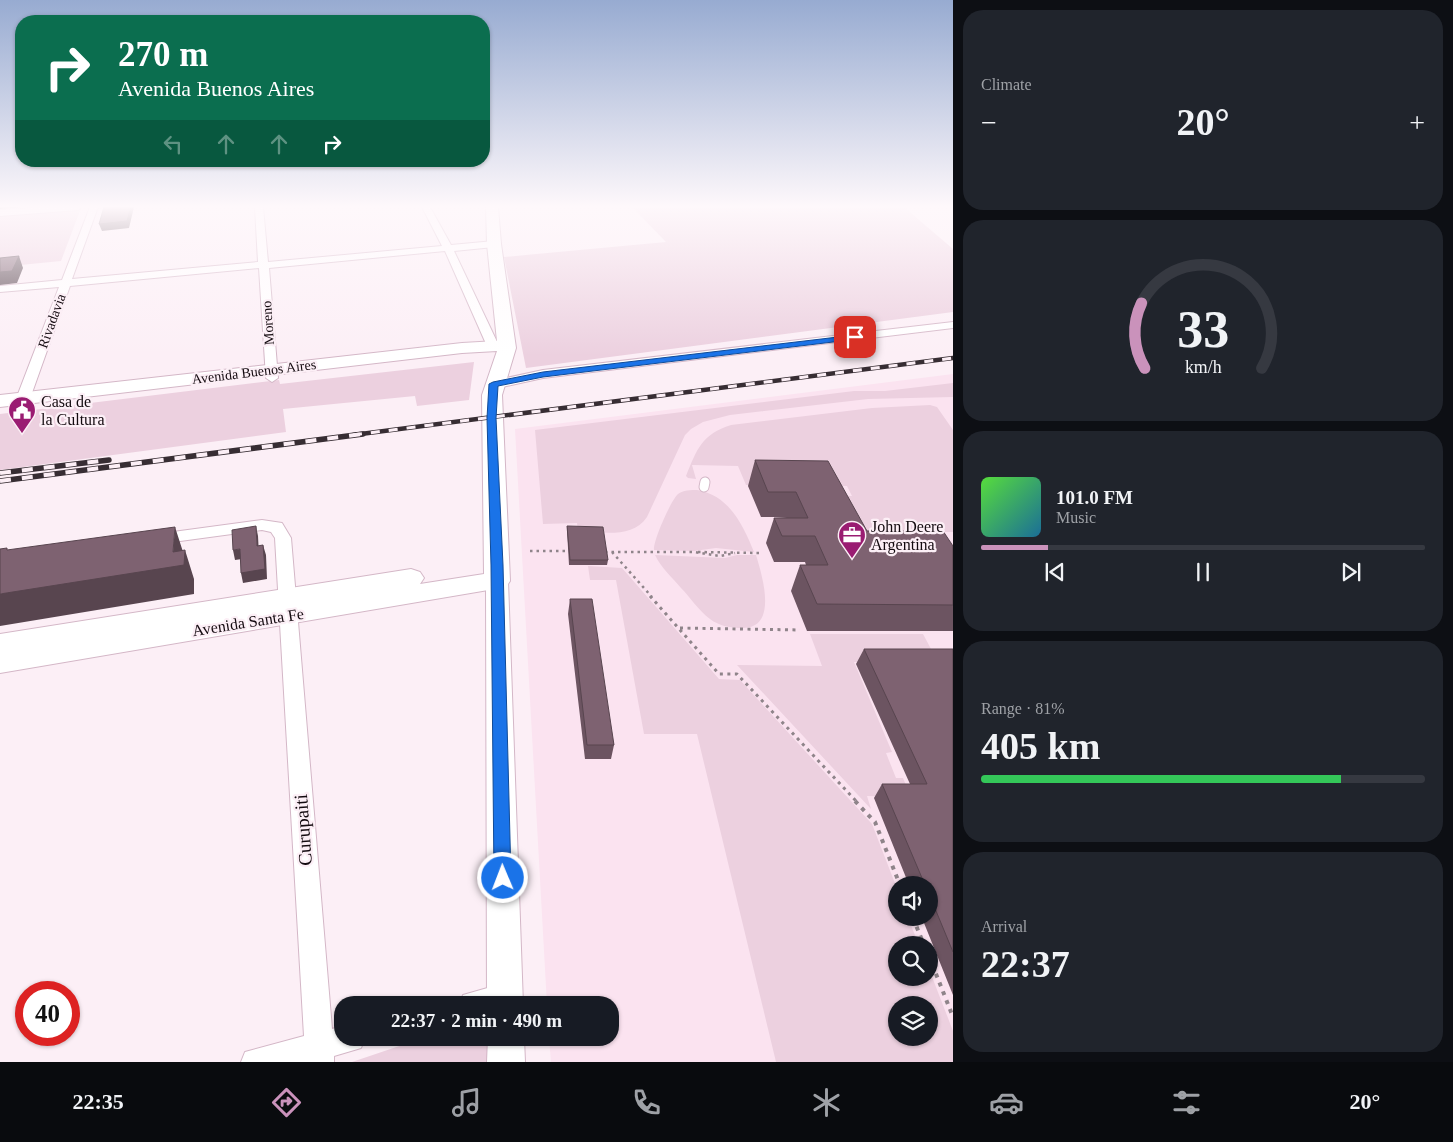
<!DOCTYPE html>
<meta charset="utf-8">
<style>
:root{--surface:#171b24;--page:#20242c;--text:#f1f3f6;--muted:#9ea1a6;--line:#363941;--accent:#ca92bb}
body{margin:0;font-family:Georgia,serif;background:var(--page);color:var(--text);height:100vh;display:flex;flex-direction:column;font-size:19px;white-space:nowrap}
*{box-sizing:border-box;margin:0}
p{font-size:16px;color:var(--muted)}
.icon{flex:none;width:28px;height:28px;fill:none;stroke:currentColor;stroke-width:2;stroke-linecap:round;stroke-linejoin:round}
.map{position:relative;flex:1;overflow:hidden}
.sheet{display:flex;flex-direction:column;gap:10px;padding:10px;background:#0d0f14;width:500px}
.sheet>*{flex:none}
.guide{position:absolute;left:15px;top:15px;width:475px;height:152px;border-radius:20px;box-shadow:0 1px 4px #0004;background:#0b6e4f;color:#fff;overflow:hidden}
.controls{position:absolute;left:888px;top:876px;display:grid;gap:10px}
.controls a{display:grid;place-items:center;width:50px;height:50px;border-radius:50%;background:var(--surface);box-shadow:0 1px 4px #0004;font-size:25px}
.speed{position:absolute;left:15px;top:981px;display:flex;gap:10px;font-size:25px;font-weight:700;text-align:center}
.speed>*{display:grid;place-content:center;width:65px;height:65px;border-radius:50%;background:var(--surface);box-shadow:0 1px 4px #0004;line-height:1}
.speed .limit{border:8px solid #d22;background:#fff;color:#111}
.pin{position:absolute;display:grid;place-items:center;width:42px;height:42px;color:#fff;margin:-21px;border-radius:10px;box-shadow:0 2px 8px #0006}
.me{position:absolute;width:55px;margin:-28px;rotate:359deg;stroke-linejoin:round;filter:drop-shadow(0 0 4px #0008)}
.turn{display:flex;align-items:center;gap:18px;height:105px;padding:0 20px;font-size:22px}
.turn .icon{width:65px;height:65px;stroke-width:2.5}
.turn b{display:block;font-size:35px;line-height:42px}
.lanes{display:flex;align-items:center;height:48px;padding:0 20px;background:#0003;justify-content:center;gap:25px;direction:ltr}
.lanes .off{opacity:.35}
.big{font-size:38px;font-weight:700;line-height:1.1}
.sheet .card{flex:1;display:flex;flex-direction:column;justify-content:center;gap:8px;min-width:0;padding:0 18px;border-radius:20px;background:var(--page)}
.sheet .dial{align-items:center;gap:0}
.dial svg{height:130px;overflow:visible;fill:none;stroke:var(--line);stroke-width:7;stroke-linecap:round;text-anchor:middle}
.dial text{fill:var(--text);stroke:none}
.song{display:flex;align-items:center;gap:15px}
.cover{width:60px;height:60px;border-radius:8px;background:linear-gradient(135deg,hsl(110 70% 55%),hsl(200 70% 35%))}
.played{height:5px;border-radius:2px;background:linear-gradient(90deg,var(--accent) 15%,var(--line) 15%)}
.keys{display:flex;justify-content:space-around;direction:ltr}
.heat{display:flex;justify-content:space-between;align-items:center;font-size:28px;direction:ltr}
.charge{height:8px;border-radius:4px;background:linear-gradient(90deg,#34c759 81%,var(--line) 0)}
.trip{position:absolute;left:334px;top:996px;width:285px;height:50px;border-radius:20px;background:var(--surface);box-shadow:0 1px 4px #0004;font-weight:700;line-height:50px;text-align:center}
.dock{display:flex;height:80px;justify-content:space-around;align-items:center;background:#090b0e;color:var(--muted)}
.dock .icon{width:35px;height:35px}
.dock .selected{color:var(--accent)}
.dock b{font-size:22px;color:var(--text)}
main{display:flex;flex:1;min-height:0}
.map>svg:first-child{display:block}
.built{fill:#fbe3f0;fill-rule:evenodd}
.green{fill:#ecd0df;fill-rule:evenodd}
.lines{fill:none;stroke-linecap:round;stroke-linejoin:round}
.service-casing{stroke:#d4b7c7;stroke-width:11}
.minor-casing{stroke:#d4b7c7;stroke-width:2}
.tertiary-casing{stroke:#d4b7c7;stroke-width:2}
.secondary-casing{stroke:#d4b7c7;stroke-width:2}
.path-far2{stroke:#8f848a;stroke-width:2.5;stroke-dasharray:2.5 4;stroke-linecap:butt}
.path-far1{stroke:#8f848a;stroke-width:3;stroke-dasharray:3 4.5;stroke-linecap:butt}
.path{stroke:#8f848a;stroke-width:4;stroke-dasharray:4 5.5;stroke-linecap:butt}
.service{stroke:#fff;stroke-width:9}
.minor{fill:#fff;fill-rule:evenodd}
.tertiary{fill:#fff;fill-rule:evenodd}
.secondary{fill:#fff;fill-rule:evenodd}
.rail-far1-casing{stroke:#372d33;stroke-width:4.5}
.rail-casing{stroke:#372d33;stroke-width:5.5}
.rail-far1{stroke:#fceff6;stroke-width:3;stroke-dasharray:9;stroke-linecap:butt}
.rail{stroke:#fceff6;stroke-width:4;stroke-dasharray:11;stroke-linecap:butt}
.wall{fill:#6c5461}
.shaded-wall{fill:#58454f}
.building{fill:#7e6271;stroke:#58454f}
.route{fill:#1a73e8;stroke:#114b97}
.labels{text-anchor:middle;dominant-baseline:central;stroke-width:4.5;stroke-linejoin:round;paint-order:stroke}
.far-street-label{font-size:14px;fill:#130a0f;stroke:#fceff6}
.poi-label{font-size:16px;fill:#130a0f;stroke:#fceff6;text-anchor:start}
.street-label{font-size:16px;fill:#130a0f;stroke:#fceff6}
.near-street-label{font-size:19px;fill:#130a0f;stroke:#fceff6}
</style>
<main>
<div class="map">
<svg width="953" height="1062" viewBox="0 0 953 1062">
<rect width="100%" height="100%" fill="#fceff6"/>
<path class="built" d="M 953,374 L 953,1062 L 551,1062 L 549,1038 L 610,1038 L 610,1005 L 547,1005 L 515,429 ZM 896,885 L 929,885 L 929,918 L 896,918 ZM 896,945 L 929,945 L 929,978 L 896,978 ZM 896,1005 L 929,1005 L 929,1038 L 896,1038 Z"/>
<path class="green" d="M 632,207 L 904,207 L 953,249 L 953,312 L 526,368 L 504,257 L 666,242 Z
M 81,208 L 61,261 L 0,267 L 0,215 Z
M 474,362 L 469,400 L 417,406 L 415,396 L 283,409 L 286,432 L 0,470 L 0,414 L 279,380 L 280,384 Z
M 953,383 L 953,397 L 868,399 L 730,415 L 703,422 L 691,429 L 685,435 L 647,517 C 632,539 602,532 578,531 L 577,523 L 543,524 L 535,430 L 854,391 L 885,391 Z
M 930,405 L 937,407 L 953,430 L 953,532 L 843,532 L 825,496 L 852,496 L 847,486 L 746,485 L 738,466 L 692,465 L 696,479 L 688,478 L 686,476 C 697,449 702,434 731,425 L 872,408 Z
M 697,490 C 729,495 743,525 754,552 L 716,548 L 694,551 L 654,550 C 653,541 671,500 678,494 C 683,490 691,490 697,490 Z
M 655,555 L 725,558 L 737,555 L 756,555 C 762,575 779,629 742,628 C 731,628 719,626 710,619 C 699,611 690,597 681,588 C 672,577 661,568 655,555 Z
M 588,566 L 622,568 L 719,679 L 740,680 L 872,824 L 896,886 L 896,918 L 908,918 L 919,945 L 896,945 L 896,978 L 929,978 L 929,969 L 953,1031 L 953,1062 L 776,1062 L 697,734 L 644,734 L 616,580 L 590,580 ZM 896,1005 L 929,1005 L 929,1038 L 896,1038 Z
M 810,634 L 923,634 L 938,662 L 854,662 L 892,752 L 886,753 L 896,778 L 903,778 L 911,797 L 867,796 L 871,809 L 737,665 L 822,666 Z
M 423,1038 L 497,1038 L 498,1062 L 352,1062 Z"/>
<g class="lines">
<g class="service-casing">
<path id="service" d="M 704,487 L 705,482"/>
</g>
<g class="minor-casing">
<path id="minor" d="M 43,207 L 82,207 L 78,210 L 0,216 L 0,210 Z
M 90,207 L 98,207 L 72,279 L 258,262 L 255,207 L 263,207 L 268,262 L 442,246 L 422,207 L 430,207 L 451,245 L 494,241 L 499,244 L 494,247 L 454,251 L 499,346 L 493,350 L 487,346 L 445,251 L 269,268 L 278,378 L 272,382 L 266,378 L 259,268 L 70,286 L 27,407 L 20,411 L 15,410 L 13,407 L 59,287 L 0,292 L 0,286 L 62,280 Z
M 953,322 L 953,328 L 543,378 L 493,389 L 487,385 L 488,382 L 543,370 Z
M 262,520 L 282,523 L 291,538 L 332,1029 L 342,1026 L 342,1038 L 365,1038 L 361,1048 L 334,1056 L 334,1062 L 241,1062 L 245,1052 L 304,1036 L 275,538 L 271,532 L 262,530 L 158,544 L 152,543 L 150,539 L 152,535 L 158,534 Z
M 505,983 L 515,987 L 519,997 L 515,1005 L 459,1005 L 463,995 Z"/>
</g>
<g class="tertiary-casing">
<path id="tertiary" d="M 497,573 L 505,575 L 508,581 L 523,1005 L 487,1005 L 486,581 L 489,575 Z
M 488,1038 L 524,1038 L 525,1062 L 487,1062 Z"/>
</g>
<g class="secondary-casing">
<path id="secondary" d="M 486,207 L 498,207 L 501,244 L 516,348 L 502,395 L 510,581 L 506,587 L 0,673 L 0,634 L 411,569 L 420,572 L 424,578 L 420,584 L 484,574 L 482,395 L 497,351 L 462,353 L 0,407 L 0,395 L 462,343 L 497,341 L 487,244 Z"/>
</g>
<path class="path-far2" d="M 530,551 L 569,551
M 605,552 L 694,552 L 720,556 L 735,553
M 612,552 L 652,597
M 698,552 L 760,553"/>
<path class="path-far1" d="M 650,596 L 719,674 L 737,674 L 857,802
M 680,628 L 800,630"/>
<path class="path" d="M 855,801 L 875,822 L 900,885
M 913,918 L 924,945
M 929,956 L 953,1017"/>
<use href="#service" class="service"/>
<use href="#minor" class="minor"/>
<use href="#tertiary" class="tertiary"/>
<use href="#secondary" class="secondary"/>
<g class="rail-far1-casing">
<path id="rail-far1" d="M 353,435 L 953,358"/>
</g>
<g class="rail-casing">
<path id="rail" d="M 0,473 L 109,460
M 0,481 L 363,434"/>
</g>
<use href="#rail-far1" class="rail-far1"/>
<use href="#rail" class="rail"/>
</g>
<path class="wall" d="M 755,460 L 867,531 L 953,546 L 953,631 L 807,631 L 791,591 L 800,565 L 806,565 L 805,562 L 774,562 L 766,543 L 774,518 L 787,517 L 761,517 L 748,486 Z
M 567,526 L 608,560 L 607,565 L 569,565 L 567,531 Z
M 570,599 L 614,745 L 611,759 L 585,759 L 568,614 Z
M 864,649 L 953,649 L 953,995 L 922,918 L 929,918 L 929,885 L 909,885 L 874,798 L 882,784 L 910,784 L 856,664 Z"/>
<path class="shaded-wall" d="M 0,207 L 22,207 L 0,209 Z
M 131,207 L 134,207 L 129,228 L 102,231 L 99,224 Z
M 19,256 L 23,268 L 17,283 L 0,285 L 0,272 Z
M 256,526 L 258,536 L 259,556 L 257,546 Z
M 175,527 L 184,555 L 185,550 L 194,579 L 194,594 L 0,626 L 0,594 L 173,552 Z
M 263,545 L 266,555 L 267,579 L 243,583 L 241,573 Z
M 240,549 L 242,559 L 235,560 L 233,550 Z"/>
<path class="building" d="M 104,207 L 131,207 L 127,221 L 99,224 Z
M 19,256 L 12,271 L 0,272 L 0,258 Z
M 755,460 L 828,461 L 867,531 L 943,531 L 953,546 L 953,605 L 817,604 L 800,565 L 828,565 L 815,536 L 782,536 L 774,518 L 808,518 L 796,492 L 768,492 Z
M 256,526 L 257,546 L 263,545 L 265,569 L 241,573 L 240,549 L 233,550 L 232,530 Z
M 567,526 L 603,527 L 608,560 L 570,560 Z
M 175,527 L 173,552 L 185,550 L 184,565 L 0,594 L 0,549 L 7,548 L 7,550 Z
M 570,599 L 592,599 L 614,745 L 587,745 Z
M 864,649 L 953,649 L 953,952 L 929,894 L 929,885 L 925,885 L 882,784 L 927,784 Z"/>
<linearGradient id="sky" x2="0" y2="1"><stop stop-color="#97abd1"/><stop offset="0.58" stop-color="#fef8fb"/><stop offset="1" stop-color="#fef8fb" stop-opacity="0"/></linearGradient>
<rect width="953" height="356" fill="url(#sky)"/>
<path class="route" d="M 855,335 L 859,337 L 858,339 L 543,377 L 498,386 L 496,418 L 503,565 L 511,878 L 509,884 L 503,886 L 497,884 L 494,878 L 491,565 L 487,418 L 489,384 L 493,382 L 543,372 Z"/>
<defs>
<g id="civic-pin" transform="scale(1.4375)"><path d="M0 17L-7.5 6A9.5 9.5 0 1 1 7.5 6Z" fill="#9a1c72" stroke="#fceff6"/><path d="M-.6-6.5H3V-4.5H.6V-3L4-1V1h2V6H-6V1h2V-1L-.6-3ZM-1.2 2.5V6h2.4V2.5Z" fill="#fff"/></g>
<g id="office-pin" transform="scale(1.4375)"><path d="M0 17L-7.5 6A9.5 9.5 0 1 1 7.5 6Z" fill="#9a1c72" stroke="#fceff6"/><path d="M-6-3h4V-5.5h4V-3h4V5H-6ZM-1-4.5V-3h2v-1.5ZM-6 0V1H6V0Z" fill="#fff"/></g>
</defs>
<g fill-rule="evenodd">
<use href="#civic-pin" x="22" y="410"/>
<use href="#office-pin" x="852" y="535"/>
</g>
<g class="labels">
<g class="far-street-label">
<text transform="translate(52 321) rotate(-70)">Rivadavia</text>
<text transform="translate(268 323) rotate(-94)">Moreno</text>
<text transform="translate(254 372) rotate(-7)">Avenida Buenos Aires</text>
</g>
<g class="poi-label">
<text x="41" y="401">Casa de<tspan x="41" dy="18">la Cultura</tspan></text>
<text x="871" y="526">John Deere<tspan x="871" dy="18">Argentina</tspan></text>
</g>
<g class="street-label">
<text transform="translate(248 622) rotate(-9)">Avenida Santa Fe</text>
</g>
<g class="near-street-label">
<text transform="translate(303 830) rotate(-94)">Curupaiti</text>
</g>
</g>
</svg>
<div class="controls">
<a><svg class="icon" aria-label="sound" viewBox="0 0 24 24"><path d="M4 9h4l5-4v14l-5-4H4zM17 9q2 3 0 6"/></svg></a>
<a><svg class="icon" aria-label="search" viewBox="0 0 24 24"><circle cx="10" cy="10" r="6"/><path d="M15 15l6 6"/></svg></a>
<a><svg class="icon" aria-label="layers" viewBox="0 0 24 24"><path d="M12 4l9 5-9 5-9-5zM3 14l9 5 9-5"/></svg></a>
</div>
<div class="speed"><div class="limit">40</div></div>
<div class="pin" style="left:855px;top:337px;background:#d93025"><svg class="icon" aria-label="arrive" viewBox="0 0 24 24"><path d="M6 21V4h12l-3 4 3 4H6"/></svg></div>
<svg class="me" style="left:503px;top:878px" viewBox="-20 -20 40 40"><circle r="17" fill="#1a73e8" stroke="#fff" stroke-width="3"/><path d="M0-11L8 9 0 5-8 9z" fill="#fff"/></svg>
<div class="trip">22:37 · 2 min · 490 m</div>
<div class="guide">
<div class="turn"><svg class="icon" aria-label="right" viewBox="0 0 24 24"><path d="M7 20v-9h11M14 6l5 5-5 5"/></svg><div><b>270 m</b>Avenida Buenos Aires</div></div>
<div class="lanes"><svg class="icon off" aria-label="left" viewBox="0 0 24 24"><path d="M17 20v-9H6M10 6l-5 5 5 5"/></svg><svg class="icon off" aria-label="ahead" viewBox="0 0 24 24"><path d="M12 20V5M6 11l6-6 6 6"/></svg><svg class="icon off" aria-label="ahead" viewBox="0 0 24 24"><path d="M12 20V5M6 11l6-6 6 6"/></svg><svg class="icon" aria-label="right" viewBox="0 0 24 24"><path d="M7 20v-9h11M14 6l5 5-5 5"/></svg></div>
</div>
</div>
<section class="sheet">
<div class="card"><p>Climate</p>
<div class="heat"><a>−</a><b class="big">20°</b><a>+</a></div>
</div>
<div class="card dial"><svg viewBox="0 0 100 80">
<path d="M14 69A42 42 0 1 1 86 69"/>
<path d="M14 69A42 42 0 0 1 12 29" stroke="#ca92bb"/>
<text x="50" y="56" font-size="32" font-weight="700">33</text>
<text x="50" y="72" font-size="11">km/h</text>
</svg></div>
<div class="card">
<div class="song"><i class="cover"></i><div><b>101.0 FM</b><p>Music</p></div></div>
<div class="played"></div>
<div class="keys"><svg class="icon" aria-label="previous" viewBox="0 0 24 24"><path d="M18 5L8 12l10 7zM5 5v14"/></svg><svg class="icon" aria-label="pause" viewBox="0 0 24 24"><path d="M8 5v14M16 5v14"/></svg><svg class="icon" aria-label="next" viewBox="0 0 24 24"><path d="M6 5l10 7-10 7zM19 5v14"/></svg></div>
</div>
<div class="card"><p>Range · 81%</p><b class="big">405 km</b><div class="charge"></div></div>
<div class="card"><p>Arrival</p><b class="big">22:37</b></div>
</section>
</main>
<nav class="dock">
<b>22:35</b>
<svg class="icon selected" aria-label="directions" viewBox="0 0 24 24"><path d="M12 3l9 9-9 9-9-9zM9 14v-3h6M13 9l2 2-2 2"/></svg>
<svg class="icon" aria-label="music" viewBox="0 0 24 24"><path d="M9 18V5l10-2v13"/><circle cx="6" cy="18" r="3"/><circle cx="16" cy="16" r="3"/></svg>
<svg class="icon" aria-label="phone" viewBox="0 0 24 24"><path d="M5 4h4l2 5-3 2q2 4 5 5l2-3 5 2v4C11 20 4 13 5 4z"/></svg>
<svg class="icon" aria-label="climate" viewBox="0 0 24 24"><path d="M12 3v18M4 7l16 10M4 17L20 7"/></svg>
<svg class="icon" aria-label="car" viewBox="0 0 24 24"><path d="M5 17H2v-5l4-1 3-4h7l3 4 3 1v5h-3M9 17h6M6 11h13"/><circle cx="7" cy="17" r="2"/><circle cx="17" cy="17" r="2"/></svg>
<svg class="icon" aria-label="filters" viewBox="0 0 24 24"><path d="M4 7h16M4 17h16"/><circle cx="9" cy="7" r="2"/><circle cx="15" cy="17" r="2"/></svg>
<b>20°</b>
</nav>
